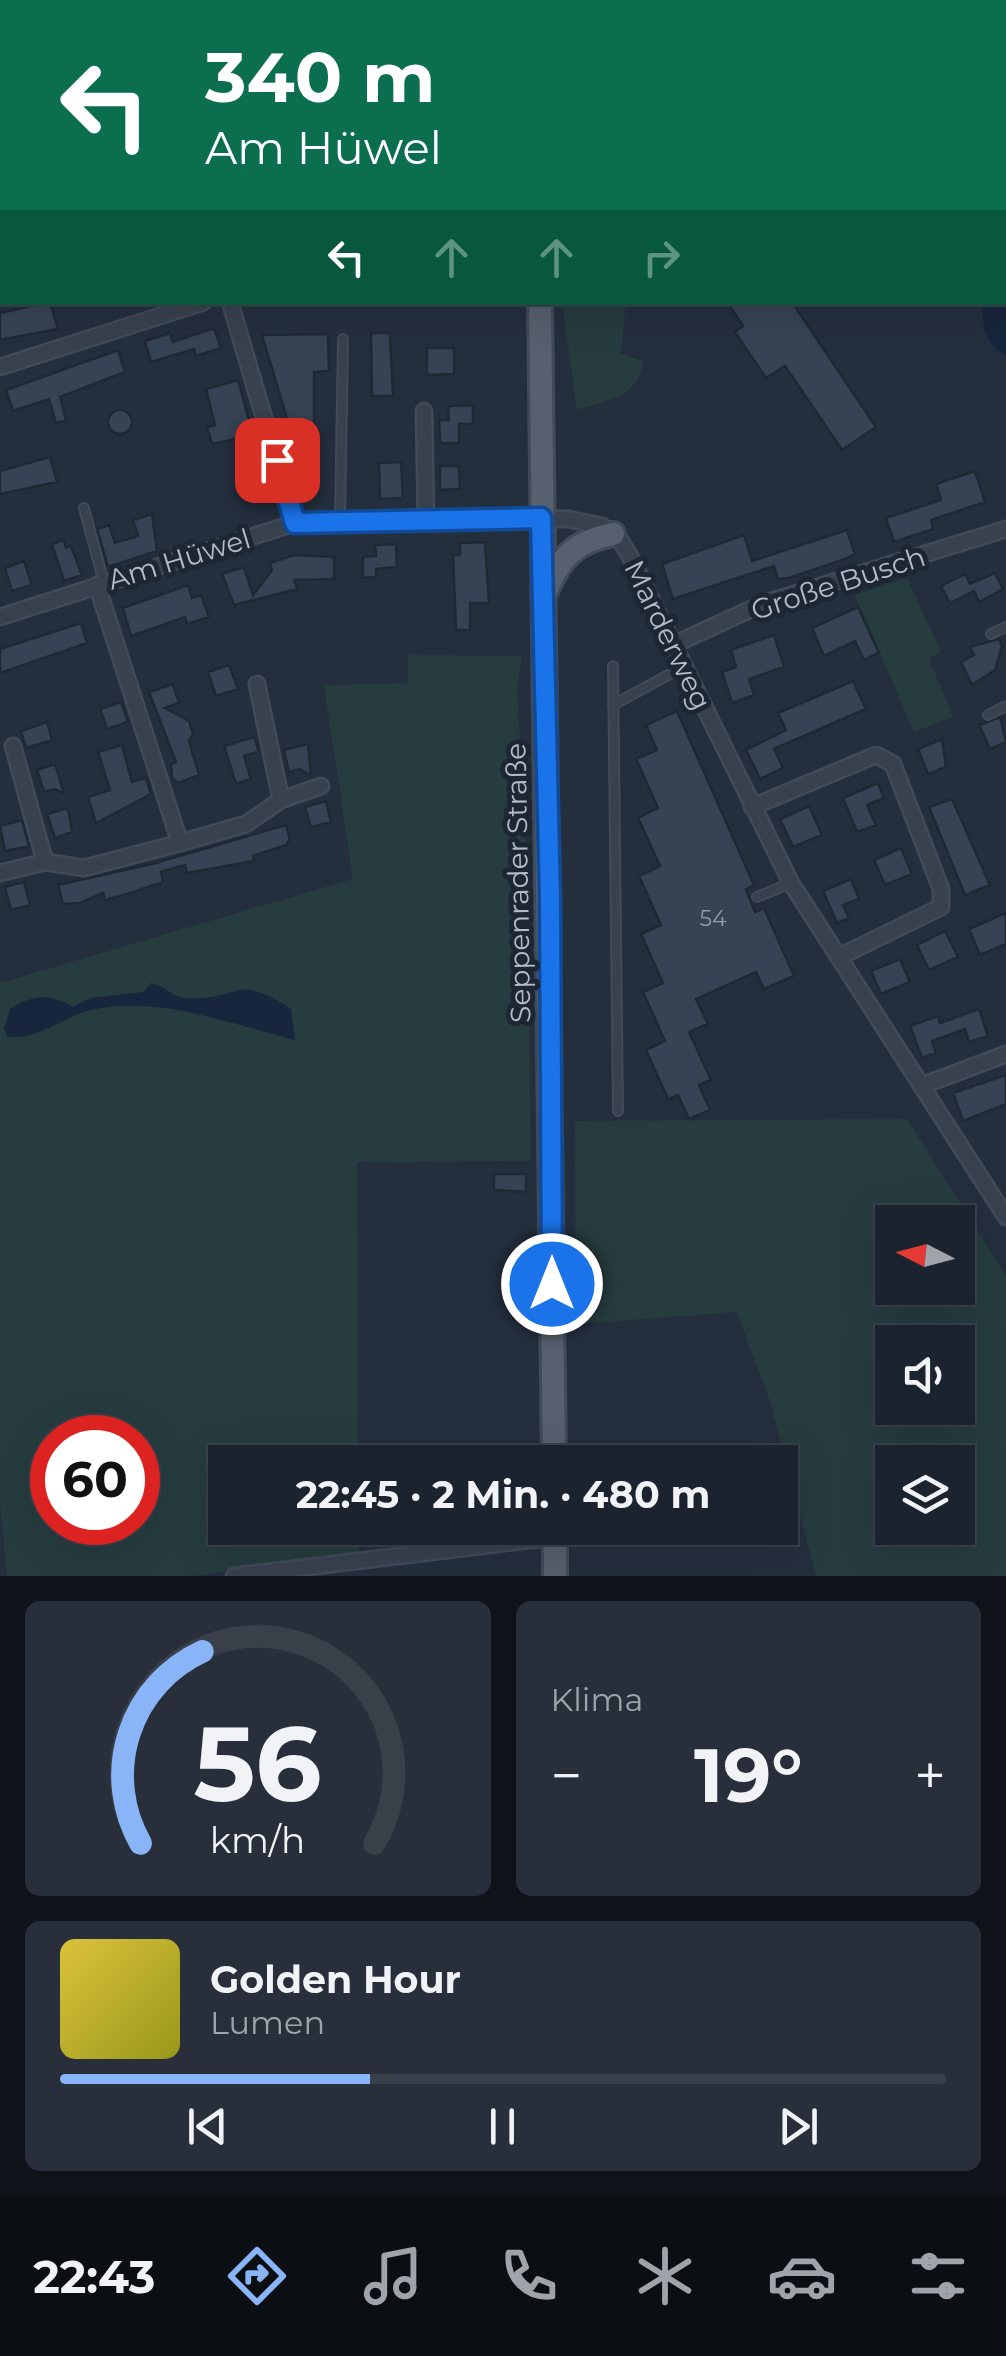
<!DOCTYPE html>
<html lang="de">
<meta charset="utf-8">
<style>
:root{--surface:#1b232e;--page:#282f3a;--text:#f1f3f6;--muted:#a0a4aa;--line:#39404a;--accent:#8ab4f8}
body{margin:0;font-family:Montserrat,sans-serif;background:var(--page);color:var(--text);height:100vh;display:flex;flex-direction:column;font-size:38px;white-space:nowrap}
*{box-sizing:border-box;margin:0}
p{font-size:32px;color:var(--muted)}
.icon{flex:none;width:55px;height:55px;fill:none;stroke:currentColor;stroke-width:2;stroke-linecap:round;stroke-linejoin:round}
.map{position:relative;height:1576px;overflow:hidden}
.side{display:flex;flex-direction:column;gap:25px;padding:25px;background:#0f1319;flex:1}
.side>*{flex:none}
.banner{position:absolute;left:0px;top:0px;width:1008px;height:305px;box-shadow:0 10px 40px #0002,0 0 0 2px var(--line);background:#0b6e4f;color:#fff;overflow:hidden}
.needle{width:65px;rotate:276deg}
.controls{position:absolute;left:875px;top:1205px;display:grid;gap:20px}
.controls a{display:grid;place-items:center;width:100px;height:100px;border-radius:0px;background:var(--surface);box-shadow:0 10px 40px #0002,0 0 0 2px var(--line);font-size:50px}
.speed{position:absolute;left:30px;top:1415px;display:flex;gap:20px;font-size:50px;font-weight:700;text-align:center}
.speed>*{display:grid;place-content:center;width:130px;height:130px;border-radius:50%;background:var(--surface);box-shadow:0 10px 40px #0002,0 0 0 2px var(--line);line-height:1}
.speed .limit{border:15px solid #d22;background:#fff;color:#111}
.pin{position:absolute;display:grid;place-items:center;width:85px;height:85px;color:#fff;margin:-42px;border-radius:20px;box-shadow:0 5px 15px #0006}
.me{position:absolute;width:110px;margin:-55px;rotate:0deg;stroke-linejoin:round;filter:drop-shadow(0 0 8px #0008)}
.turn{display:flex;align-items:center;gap:35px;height:210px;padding:0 40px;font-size:45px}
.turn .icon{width:130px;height:130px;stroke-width:2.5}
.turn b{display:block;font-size:70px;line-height:85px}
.lanes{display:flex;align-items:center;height:95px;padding:0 40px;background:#0003;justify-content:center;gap:50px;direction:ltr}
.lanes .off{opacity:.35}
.big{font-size:75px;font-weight:700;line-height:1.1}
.side .tile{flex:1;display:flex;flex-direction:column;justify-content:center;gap:15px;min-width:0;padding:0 35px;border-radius:15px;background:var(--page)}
.side .dial{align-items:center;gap:0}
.dial svg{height:260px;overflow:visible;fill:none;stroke:var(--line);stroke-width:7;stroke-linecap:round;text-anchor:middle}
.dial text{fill:var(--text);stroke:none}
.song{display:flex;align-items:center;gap:30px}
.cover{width:120px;height:120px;border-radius:15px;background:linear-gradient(135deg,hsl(50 70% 55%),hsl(60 70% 35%))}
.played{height:10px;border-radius:5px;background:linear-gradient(90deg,var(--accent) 35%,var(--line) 35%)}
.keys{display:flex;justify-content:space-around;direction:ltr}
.heat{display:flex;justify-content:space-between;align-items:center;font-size:55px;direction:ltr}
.side .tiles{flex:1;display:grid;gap:25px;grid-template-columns:1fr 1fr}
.tile:last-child{grid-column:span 2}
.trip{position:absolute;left:208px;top:1445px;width:590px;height:100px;border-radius:0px;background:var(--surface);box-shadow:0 10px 40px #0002,0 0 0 2px var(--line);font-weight:700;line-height:100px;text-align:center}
.tab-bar{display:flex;height:160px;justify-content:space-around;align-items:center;background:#0b0e12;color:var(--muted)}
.tab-bar .icon{width:70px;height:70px}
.tab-bar .selected{color:var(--accent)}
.tab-bar b{font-size:45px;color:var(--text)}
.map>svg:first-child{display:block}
.green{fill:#263c3f;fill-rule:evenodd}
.water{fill:#17263c}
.building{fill:#364354;stroke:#1f2835;stroke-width:2.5}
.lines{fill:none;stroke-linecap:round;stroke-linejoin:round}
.service-casing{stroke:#414a57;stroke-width:12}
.minor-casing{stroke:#414a57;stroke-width:19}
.primary-casing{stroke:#414a57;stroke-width:28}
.service{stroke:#38414e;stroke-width:8}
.minor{stroke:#38414e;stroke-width:14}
.primary{stroke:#56606e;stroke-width:22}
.route-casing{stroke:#114b97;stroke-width:25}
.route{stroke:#1a73e8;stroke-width:18}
.labels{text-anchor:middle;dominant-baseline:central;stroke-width:10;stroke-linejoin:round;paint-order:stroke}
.number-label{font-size:22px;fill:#929caa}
.street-label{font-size:28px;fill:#b4bcc9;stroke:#1d2633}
</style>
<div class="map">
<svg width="1006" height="1576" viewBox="0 0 1006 1576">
<rect width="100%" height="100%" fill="#242f3e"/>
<path class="green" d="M 562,303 L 626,303 L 621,353 L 643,362 C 640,397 605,401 577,410 Z
M 907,578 L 941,652 L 929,659 L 953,717 L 914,732 L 855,595 Z
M 408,655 L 522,656 L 517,689 L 527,865 L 531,1161 L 357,1162 L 358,1462 L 225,1462 L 225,1528 L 359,1528 L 359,1553 L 193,1576 L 7,1576 L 0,1504 L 0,983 L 353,879 L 324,685 L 408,683 ZM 52,1438 L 138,1438 L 138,1522 L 52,1522 Z
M 907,1119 L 1006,1276 L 1006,1576 L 816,1576 L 771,1404 L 737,1312 L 576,1324 L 575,1121 ZM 958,1222 L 958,1288 L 892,1288 L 892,1222 ZM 958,1342 L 958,1408 L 892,1408 L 892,1342 ZM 958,1462 L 958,1528 L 892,1528 L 892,1462 Z"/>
<path class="water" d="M 1006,255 L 1006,356 C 985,344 981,326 983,303 L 1005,302 Z
M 151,983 C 164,985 171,997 186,998 C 243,1001 233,971 291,1009 L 295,1040 C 231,1024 161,996 96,1009 C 66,1014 40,1040 8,1037 L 4,1029 L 10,1009 C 35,994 47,993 73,1007 L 90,998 L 143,992 Z"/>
<path class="building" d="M 50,302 L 58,329 L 0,340 L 0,313 Z
M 727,302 L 792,302 L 876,427 L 842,450 L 785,366 L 766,378 L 735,332 L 743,326 Z
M 214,328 L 221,348 L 196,356 L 194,349 L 151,362 L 145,341 L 170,333 L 173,342 Z
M 371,333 L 390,333 L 393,396 L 372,396 Z
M 328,334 L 329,371 L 314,372 L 314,431 L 291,432 L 262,335 Z
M 427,348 L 454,348 L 454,374 L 427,375 Z
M 118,350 L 125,372 L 60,397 L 66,420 L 56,423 L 49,399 L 13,411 L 6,390 Z
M 238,380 L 253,435 L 212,444 L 207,427 L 215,425 L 206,389 Z
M 473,405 L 473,424 L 459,424 L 459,443 L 440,443 L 439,420 L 449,420 L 448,406 Z
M108 422a12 12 0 1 1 24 0a12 12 0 1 1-24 0Z
M 50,457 L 57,482 L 0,494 L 0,471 Z
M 401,462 L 403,498 L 380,499 L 379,463 Z
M 440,466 L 459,466 L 460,489 L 440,490 Z
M 975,471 L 985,502 L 931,520 L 933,529 L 894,542 L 886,518 L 941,500 L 936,484 Z
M 152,514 L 157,551 L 108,567 L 97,529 L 109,525 L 115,543 L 138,536 L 133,520 Z
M 847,530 L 855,554 L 845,559 L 789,578 L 778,579 L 774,566 L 673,599 L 662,564 L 744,535 L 752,561 Z
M 64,540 L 66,548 L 71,546 L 82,575 L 64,581 L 52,544 Z
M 485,542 L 489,603 L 470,603 L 470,630 L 456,630 L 453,555 L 460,555 L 460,543 Z
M 396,544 L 397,567 L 376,569 L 376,577 L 363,578 L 363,557 L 376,556 L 375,545 Z
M 294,555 L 334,557 L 334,579 L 294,580 L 297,589 L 234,605 L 222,574 L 244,567 L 253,595 L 272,570 L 270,563 Z
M 24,561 L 32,585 L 12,591 L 5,568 Z
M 995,573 L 1003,589 L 979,602 L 974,591 L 950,603 L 941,586 L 965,574 L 970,584 Z
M 188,585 L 192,598 L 201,595 L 209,617 L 187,624 L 185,617 L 131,636 L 123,608 Z
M 858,607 L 879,653 L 864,660 L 855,641 L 824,656 L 812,628 Z
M 81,623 L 87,643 L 0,673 L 0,649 Z
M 774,635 L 784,667 L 749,679 L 754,695 L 732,703 L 722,672 L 736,667 L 731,650 Z
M 999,639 L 1002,646 L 995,670 L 972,685 L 961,662 L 974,655 L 970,647 Z
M 229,665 L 238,689 L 216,696 L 208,672 Z
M 853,681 L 866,709 L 774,749 L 783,768 L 760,779 L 746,750 L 786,730 L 778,713 Z
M 173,684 L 179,703 L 165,708 L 189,721 L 193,734 L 189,741 L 199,775 L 178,783 L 172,778 L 171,764 L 176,762 L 149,692 Z
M 121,702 L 128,722 L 107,729 L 100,709 Z
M 677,711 L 754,885 L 746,889 L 755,912 L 764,908 L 794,976 L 764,989 L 756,972 L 696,999 L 708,1024 L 689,1032 L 711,1080 L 699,1085 L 710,1110 L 689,1119 L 678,1095 L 668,1099 L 646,1050 L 665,1041 L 643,992 L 663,983 L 641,934 L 661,925 L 639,876 L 660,866 L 638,818 L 658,808 L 636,759 L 657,750 L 646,725 Z
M 1000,717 L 1006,742 L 990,749 L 979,725 Z
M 47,722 L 52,740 L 26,748 L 21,731 Z
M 254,737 L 259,751 L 244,756 L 251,779 L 236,784 L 224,746 Z
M 942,739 L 946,767 L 928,774 L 918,749 Z
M 308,744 L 311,776 L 300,769 L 289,772 L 284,750 Z
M 122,745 L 132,782 L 146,778 L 151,794 L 96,823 L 88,797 L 110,790 L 98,752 Z
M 55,764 L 64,793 L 54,789 L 44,792 L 37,770 Z
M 878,783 L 884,798 L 867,805 L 876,825 L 857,832 L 843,798 Z
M 952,799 L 990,885 L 965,895 L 929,807 Z
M 326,801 L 331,822 L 311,827 L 305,807 Z
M 809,806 L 822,835 L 793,847 L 780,819 Z
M 68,808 L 72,832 L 55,838 L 47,814 Z
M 22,820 L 29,846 L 5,851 L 0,826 Z
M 286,825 L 290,839 L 286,845 L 253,856 L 254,861 L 187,873 L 185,865 L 161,872 L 163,882 L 127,894 L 105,900 L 103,893 L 80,903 L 63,904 L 58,885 L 152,864 Z
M 901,848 L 912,874 L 885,885 L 874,860 Z
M 851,879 L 859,899 L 843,905 L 849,918 L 837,923 L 823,891 Z
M 24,882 L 30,905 L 11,910 L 5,887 Z
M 1006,913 L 1006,944 L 980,955 L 969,929 Z
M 945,931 L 958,957 L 929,970 L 917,945 Z
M 900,959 L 910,982 L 881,994 L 871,971 Z
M 979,1009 L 988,1036 L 969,1042 L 965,1029 L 932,1041 L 936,1053 L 922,1058 L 910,1026 L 938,1016 L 940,1023 Z
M 1006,1075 L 1006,1104 L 963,1121 L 953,1093 Z
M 494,1174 L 526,1174 L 526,1192 L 494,1190 Z"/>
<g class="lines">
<g class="service-casing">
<path id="service" d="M 84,508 L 104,583
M 340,521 L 343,339
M 991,634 L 1006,627
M 613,666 L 618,1111
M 613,705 L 683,667
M 988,715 L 1006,706
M 757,897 L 791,883"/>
</g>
<g class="minor-casing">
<path id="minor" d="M 145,0 L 146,2
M 230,302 L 295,523
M 0,367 L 204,302
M 424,411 L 426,517
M 97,585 L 180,843
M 0,617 L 295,523 L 426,517 L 568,519 L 602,526 L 620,540 L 631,558 L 791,883 L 1006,1217
M 673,645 L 762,604 L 1006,529
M 257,684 L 281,800
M 13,746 L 45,862
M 752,807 L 876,755 L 893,764 L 941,889 L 941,907 L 841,956
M 0,873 L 45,862 L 84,868 L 180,843 L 246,824 L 281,800 L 321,786
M 921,1086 L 1006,1054
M 234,1576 L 555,1537"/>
</g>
<g class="primary-casing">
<path id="primary" d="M 539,0 L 539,2
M 540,302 L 554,1462
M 546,591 C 560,557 576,541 613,534
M 555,1528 L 555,1576"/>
</g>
<use href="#service" class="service"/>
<use href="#minor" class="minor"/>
<use href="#primary" class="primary"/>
</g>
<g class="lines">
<g class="route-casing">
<path id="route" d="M 277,460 L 295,523 L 541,518 L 550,898 L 552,1284"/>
</g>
<use href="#route" class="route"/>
</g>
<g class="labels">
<g class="number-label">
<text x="713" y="918">54</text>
</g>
<g class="street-label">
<text transform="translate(179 559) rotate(-17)">Am Hüwel</text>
<text transform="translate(838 583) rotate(-18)">Große Busch</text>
<text transform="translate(668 635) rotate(64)">Marderweg</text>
<text transform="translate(518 883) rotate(-91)">Seppenrader Straße</text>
</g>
</g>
</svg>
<div class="controls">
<a><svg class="needle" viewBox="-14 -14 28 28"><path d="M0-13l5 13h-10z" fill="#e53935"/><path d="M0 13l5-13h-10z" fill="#a0a4aa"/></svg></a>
<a><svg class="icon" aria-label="sound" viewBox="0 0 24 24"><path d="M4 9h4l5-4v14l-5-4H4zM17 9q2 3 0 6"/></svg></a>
<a><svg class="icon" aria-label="layers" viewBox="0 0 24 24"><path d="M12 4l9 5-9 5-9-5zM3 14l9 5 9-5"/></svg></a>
</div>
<div class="speed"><div class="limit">60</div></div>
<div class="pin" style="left:277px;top:460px;background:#d93025"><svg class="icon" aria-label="arrive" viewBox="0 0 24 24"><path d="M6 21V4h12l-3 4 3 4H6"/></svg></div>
<svg class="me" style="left:552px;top:1284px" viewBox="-20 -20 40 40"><circle r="17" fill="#1a73e8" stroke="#fff" stroke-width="3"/><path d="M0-11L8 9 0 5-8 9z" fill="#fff"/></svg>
<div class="trip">22:45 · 2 Min. · 480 m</div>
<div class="banner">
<div class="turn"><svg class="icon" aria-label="left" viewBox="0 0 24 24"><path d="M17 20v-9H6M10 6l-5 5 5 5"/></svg><div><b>340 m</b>Am Hüwel</div></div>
<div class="lanes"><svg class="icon" aria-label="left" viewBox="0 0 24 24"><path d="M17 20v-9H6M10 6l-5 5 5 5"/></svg><svg class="icon off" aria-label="ahead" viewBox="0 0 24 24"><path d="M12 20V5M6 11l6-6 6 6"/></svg><svg class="icon off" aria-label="ahead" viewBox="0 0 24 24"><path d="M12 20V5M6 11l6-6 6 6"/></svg><svg class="icon off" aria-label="right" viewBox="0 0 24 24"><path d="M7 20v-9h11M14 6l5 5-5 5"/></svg></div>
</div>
</div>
<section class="side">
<div class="tiles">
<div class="tile dial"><svg viewBox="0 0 100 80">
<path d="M14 69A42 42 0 1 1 86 69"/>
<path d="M14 69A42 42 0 0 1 33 10" stroke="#8ab4f8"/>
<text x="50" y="56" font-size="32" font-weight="700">56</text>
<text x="50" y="72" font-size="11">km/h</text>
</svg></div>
<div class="tile"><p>Klima</p>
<div class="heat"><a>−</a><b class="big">19°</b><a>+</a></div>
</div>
<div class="tile">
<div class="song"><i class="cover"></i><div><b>Golden Hour</b><p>Lumen</p></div></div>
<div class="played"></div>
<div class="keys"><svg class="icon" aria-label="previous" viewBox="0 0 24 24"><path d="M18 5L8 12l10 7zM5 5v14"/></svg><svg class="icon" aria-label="pause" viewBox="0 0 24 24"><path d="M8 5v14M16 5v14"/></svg><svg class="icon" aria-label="next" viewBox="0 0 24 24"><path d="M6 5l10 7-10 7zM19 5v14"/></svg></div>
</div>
</div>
</section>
<nav class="tab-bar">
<b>22:43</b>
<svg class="icon selected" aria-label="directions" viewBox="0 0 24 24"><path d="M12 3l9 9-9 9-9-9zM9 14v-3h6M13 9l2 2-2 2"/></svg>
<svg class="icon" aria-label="music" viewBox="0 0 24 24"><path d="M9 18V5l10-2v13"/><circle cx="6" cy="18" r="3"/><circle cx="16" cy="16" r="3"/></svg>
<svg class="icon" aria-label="phone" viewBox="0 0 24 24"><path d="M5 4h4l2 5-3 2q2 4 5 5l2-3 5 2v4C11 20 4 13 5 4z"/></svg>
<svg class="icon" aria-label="climate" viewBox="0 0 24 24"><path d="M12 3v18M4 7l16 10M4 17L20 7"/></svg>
<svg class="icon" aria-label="car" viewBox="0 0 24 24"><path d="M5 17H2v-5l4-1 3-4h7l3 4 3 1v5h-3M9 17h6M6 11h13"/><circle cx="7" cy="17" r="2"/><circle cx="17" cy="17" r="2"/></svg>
<svg class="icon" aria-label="filters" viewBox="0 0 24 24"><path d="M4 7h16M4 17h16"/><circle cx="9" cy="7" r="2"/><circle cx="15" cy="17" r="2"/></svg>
</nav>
